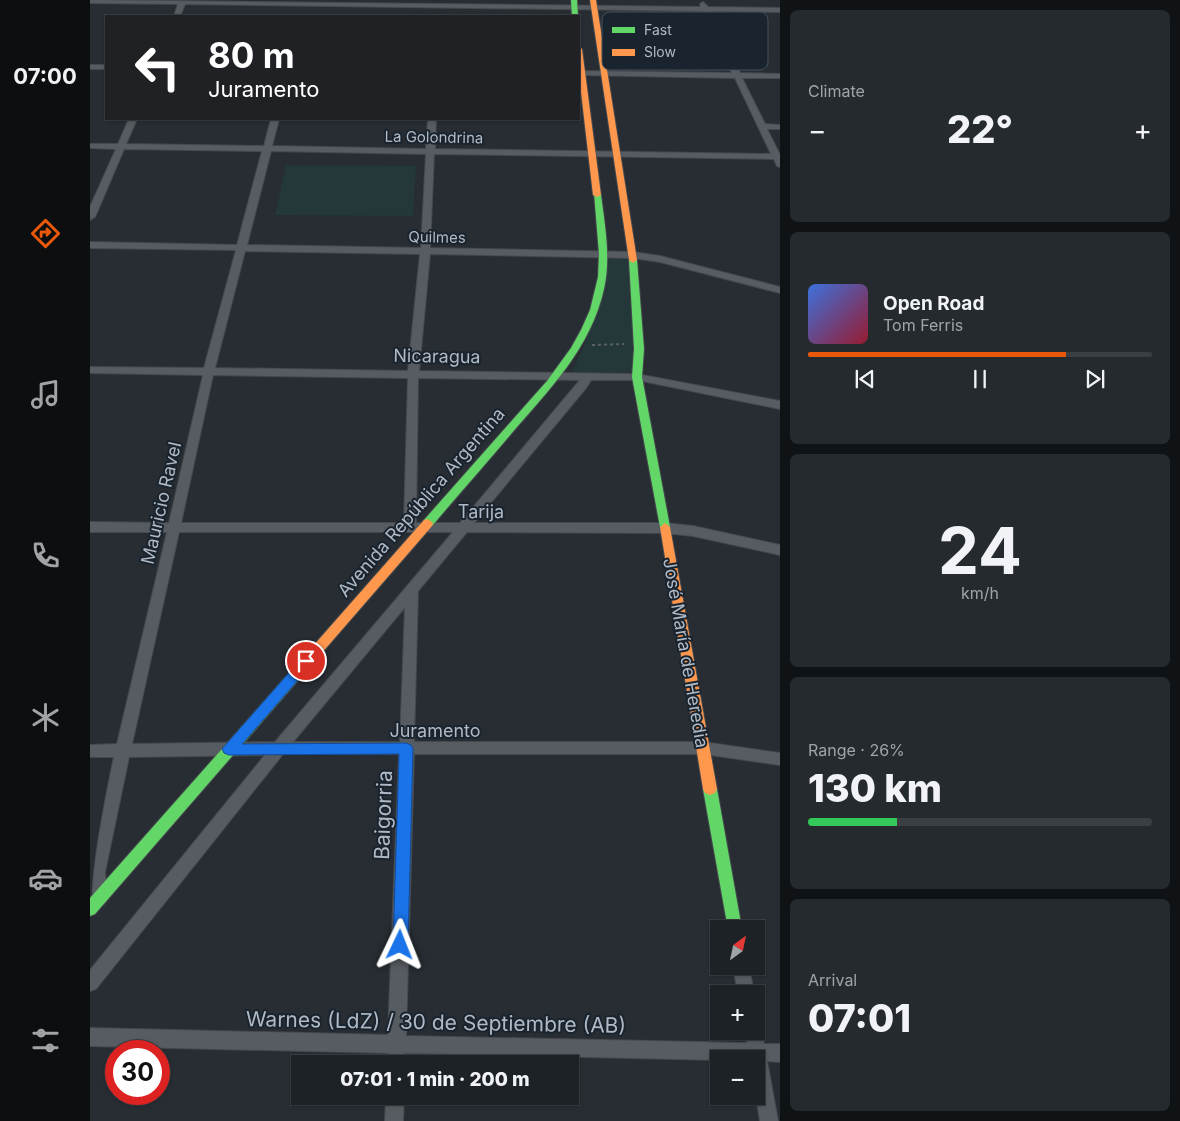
<!DOCTYPE html>
<meta charset="utf-8">
<style>
:root{--surface:#1d2226;--page:#252a2e;--text:#f1f3f6;--muted:#a0a4a7;--line:#3b3f43;--accent:#ea580c}
body{margin:0;font-family:Inter,sans-serif;background:var(--page);color:var(--text);height:100vh;display:flex;flex-direction:column;font-size:19px;white-space:nowrap}
*{box-sizing:border-box;margin:0}
p{font-size:16px;color:var(--muted)}
.icon{flex:none;width:28px;height:28px;fill:none;stroke:currentColor;stroke-width:2;stroke-linecap:round;stroke-linejoin:round}
.map{position:relative;flex:1;overflow:hidden}
.sheet{display:flex;flex-direction:column;gap:10px;padding:10px;background:#101315;width:400px}
.sheet>*{flex:none}
.hud{position:absolute;left:15px;top:15px;width:475px;height:105px;border-radius:0px;box-shadow:0 1px 4px #0004,0 0 0 1px var(--line);background:#202124;color:#fff;overflow:hidden}
.needle{width:32px;rotate:33deg}
.tools{position:absolute;left:620px;top:920px;display:grid;gap:10px}
.tools a{display:grid;place-items:center;width:55px;height:55px;border-radius:0px;background:var(--surface);box-shadow:0 1px 4px #0004,0 0 0 1px var(--line);font-size:25px}
.speed{position:absolute;left:15px;top:1040px;display:flex;gap:10px;font-size:25px;font-weight:700;text-align:center}
.speed>*{display:grid;place-content:center;width:65px;height:65px;border-radius:50%;background:var(--surface);box-shadow:0 1px 4px #0004,0 0 0 1px var(--line);line-height:1}
.speed .limit{border:8px solid #d22;background:#fff;color:#111}
.pin{position:absolute;display:grid;place-items:center;width:42px;height:42px;color:#fff;margin:-21px;border:2px solid #fff;border-radius:50%;box-shadow:0 1px 5px #0007}
.me{position:absolute;width:55px;margin:-28px;rotate:2deg;stroke-linejoin:round;filter:drop-shadow(0 0 4px #0008)}
.turn{display:flex;align-items:center;gap:18px;height:105px;padding:0 20px;font-size:22px}
.turn .icon{width:65px;height:65px;stroke-width:2.5}
.turn b{display:block;font-size:35px;line-height:42px}
.big{font-size:38px;font-weight:800;line-height:1.1}
.sheet .widget{flex:1;display:flex;flex-direction:column;justify-content:center;gap:8px;min-width:0;padding:0 18px;border-radius:8px;background:var(--page)}
.sheet .dial{align-items:center;gap:0}
.dial b{font-size:65px;line-height:1}
.song{display:flex;align-items:center;gap:15px}
.cover{width:60px;height:60px;border-radius:8px;background:linear-gradient(135deg,hsl(220 70% 55%),hsl(350 70% 35%))}
.played{height:5px;border-radius:2px;background:linear-gradient(90deg,var(--accent) 75%,var(--line) 75%)}
.keys{display:flex;justify-content:space-around;direction:ltr}
.heat{display:flex;justify-content:space-between;align-items:center;font-size:28px;direction:ltr}
.charge{height:8px;border-radius:4px;background:linear-gradient(90deg,#34c759 26%,var(--line) 0)}
.trip{position:absolute;left:201px;top:1055px;width:288px;height:50px;border-radius:0px;background:var(--surface);box-shadow:0 1px 4px #0004,0 0 0 1px var(--line);font-weight:800;line-height:50px;text-align:center}
main{display:flex;flex:1;min-height:0}
.menu{display:flex;flex-direction:column;width:90px;justify-content:space-around;align-items:center;background:#0c0e0f;color:var(--muted)}
.menu .icon{width:35px;height:35px}
.menu .current{color:var(--accent)}
.menu b{font-size:22px;color:var(--text)}
.map>svg:first-child{display:block}
.green{fill:#243839}
.lines{fill:none;stroke-linecap:round;stroke-linejoin:round}
.street-casing{stroke:#45494e;stroke-width:2}
.fast-casing{stroke:#45494e;stroke-width:2}
.slow-casing{stroke:#45494e;stroke-width:2}
.path{stroke:#5a6065;stroke-width:2;stroke-dasharray:3 3;stroke-linecap:butt}
.street{fill:#575c62;fill-rule:evenodd}
.fast{fill:#63d668;fill-rule:evenodd}
.slow{fill:#ff974d;fill-rule:evenodd}
.route{fill:#1a73e8;stroke:#114b97}
.labels{text-anchor:middle;dominant-baseline:central;stroke-width:4;stroke-linejoin:round;paint-order:stroke}
.far-street-label{font-size:15px;fill:#b0bac6;stroke:#1a242e}
.street-label{font-size:18px;fill:#b0bac6;stroke:#1a242e}
.near-street-label{font-size:21px;fill:#b0bac6;stroke:#1a242e}
.key{fill:#1a242e;stroke:#47515c;stroke-width:1}
.key-label{font-size:14px;fill:#b0bac6}
</style>
<main>
<nav class="menu">
<b>07:00</b>
<svg class="icon current" aria-label="directions" viewBox="0 0 24 24"><path d="M12 3l9 9-9 9-9-9zM9 14v-3h6M13 9l2 2-2 2"/></svg>
<svg class="icon" aria-label="music" viewBox="0 0 24 24"><path d="M9 18V5l10-2v13"/><circle cx="6" cy="18" r="3"/><circle cx="16" cy="16" r="3"/></svg>
<svg class="icon" aria-label="phone" viewBox="0 0 24 24"><path d="M5 4h4l2 5-3 2q2 4 5 5l2-3 5 2v4C11 20 4 13 5 4z"/></svg>
<svg class="icon" aria-label="climate" viewBox="0 0 24 24"><path d="M12 3v18M4 7l16 10M4 17L20 7"/></svg>
<svg class="icon" aria-label="car" viewBox="0 0 24 24"><path d="M5 17H2v-5l4-1 3-4h7l3 4 3 1v5h-3M9 17h6M6 11h13"/><circle cx="7" cy="17" r="2"/><circle cx="17" cy="17" r="2"/></svg>
<svg class="icon" aria-label="filters" viewBox="0 0 24 24"><path d="M4 7h16M4 17h16"/><circle cx="9" cy="7" r="2"/><circle cx="15" cy="17" r="2"/></svg>
</nav>
<div class="map">
<svg width="690" height="1121" viewBox="0 0 690 1121">
<rect width="100%" height="100%" fill="#272d33"/>
<path class="green" d="M 196,165 L 326,166 L 323,216 L 185,215 Z
M 520,257 L 539,258 L 544,369 L 540,372 L 482,373 L 497,338 Z"/>
<g class="lines">
<g class="street-casing">
<path id="street" d="M 0,0 L 611,7 L 610,4 L 613,2 L 618,7 L 690,8 L 690,12 L 620,11 L 650,73 L 690,74 L 690,78 L 652,78 L 675,124 L 690,125 L 690,129 L 677,129 L 690,155 L 690,167 L 687,166 L 684,159 L 344,154 L 340,248 L 543,252 L 570,256 L 690,287 L 690,293 L 570,262 L 543,258 L 340,254 L 329,371 L 547,374 L 690,401 L 690,409 L 547,380 L 501,380 L 496,388 L 384,523 L 575,523 L 603,526 L 690,545 L 690,555 L 603,536 L 575,533 L 377,532 L 328,591 L 324,742 L 613,742 L 690,753 L 690,765 L 613,754 L 324,754 L 316,1036 L 657,1043 L 654,1031 L 666,1031 L 666,1024 L 669,1025 L 674,1044 L 690,1044 L 690,1062 L 677,1061 L 688,1121 L 670,1121 L 666,1096 L 666,1059 L 629,1059 L 629,1060 L 315,1053 L 315,1064 L 297,1064 L 298,1053 L 0,1046 L 0,1028 L 298,1035 L 309,754 L 193,754 L 6,989 L 0,991 L 0,970 L 175,755 L 39,757 L 15,872 L 17,898 L 15,903 L 9,906 L 3,903 C 0,876 17,789 24,757 L 0,757 L 0,745 L 27,744 L 77,532 L 0,532 L 0,522 L 79,523 L 113,375 L 0,373 L 0,367 L 114,368 L 146,250 L 0,248 L 0,242 L 147,245 L 172,151 L 34,149 L 5,217 L 0,220 L 0,207 L 26,149 L 0,148 L 0,144 L 28,144 L 39,119 L 47,119 L 36,144 L 174,146 L 181,119 L 189,119 L 182,146 L 336,149 L 338,119 L 346,119 L 345,149 L 681,154 L 645,78 L 489,75 L 489,71 L 642,73 L 613,11 L 95,4 L 90,16 L 84,16 L 88,4 L 0,3 ZM 181,151 L 336,154 L 331,248 L 157,245 ZM 155,251 L 330,254 L 318,371 L 125,368 ZM 123,375 L 318,378 L 314,523 L 91,523 ZM 328,378 L 490,380 L 370,523 L 326,523 ZM 89,532 L 363,532 L 185,742 L 42,744 ZM 315,607 L 310,742 L 203,742 Z
M 0,65 L 16,65 L 16,69 L 0,69 Z
M 643,966 L 659,966 L 664,994 L 648,994 Z
M 296,1096 L 314,1096 L 313,1121 L 295,1121 Z"/>
</g>
<g class="fast-casing">
<path id="fast" d="M 481,0 L 487,0 L 488,16 L 482,16 Z
M 504,193 L 511,195 C 515,226 521,258 514,289 C 501,348 459,390 421,434 C 395,465 368,495 342,526 L 334,526 L 333,523 L 334,520 L 457,381 L 481,348 L 491,330 L 500,310 L 508,277 L 509,254 Z
M 543,257 L 547,260 L 554,349 L 552,377 L 580,527 L 575,531 L 570,527 L 542,377 L 544,349 L 539,260 Z
M 213,661 L 217,662 L 219,666 L 217,670 L 5,914 L 0,916 L 0,898 L 209,662 Z
M 620,783 L 625,785 L 627,789 L 652,929 L 638,929 L 613,789 L 615,785 Z"/>
</g>
<g class="slow-casing">
<path id="slow" d="M 500,0 L 506,0 L 547,260 L 543,263 L 539,260 Z
M 489,47 L 492,49 L 511,195 L 507,197 L 503,195 L 489,75 Z
M 338,519 L 343,523 L 342,526 L 217,670 L 213,671 L 209,670 L 207,666 L 209,662 L 334,520 Z
M 575,523 L 580,527 L 627,789 L 625,793 L 620,795 L 615,793 L 613,789 L 570,527 Z"/>
</g>
<path class="path" d="M 502,345 L 534,344"/>
<use href="#street" class="street"/>
<use href="#fast" class="fast"/>
<use href="#slow" class="slow"/>
</g>
<path class="route" d="M 216,656 L 221,658 L 223,661 L 221,665 L 152,744 L 316,743 L 321,745 L 323,749 L 318,945 L 316,950 L 310,953 L 305,950 L 303,945 L 309,754 L 139,755 L 134,753 L 132,749 L 212,658 Z"/>
<g class="labels">
<g class="far-street-label">
<text transform="translate(344 137) rotate(1)">La Golondrina</text>
<text transform="translate(347 237) rotate(1)">Quilmes</text>
</g>
<g class="street-label">
<text transform="translate(347 356) rotate(1)">Nicaragua</text>
<text transform="translate(331 502) rotate(-49)">Avenida República Argentina</text>
<text transform="translate(71 503) rotate(-77)">Mauricio Ravel</text>
<text x="391" y="511">Tarija</text>
<text transform="translate(596 653) rotate(80)">José María de Heredia</text>
<text x="345" y="730">Juramento</text>
</g>
<g class="near-street-label">
<text transform="translate(293 815) rotate(-88)">Baigorria</text>
<text transform="translate(346 1022) rotate(1)">Warnes (LdZ) / 30 de Septiembre (AB)</text>
</g>
</g>
<rect x="512" y="12" width="166" height="58" rx="8" class="key"/>
<rect x="522" y="27" width="23" height="6" fill="#63d668"/>
<rect x="522" y="49" width="23" height="7" fill="#ff974d"/>
<g class="key-label">
<text x="554" y="35">Fast</text>
<text x="554" y="57">Slow</text>
</g>
</svg>
<div class="tools">
<a><svg class="needle" viewBox="-14 -14 28 28"><path d="M0-13l5 13h-10z" fill="#e53935"/><path d="M0 13l5-13h-10z" fill="#a0a4a7"/></svg></a>
<a>+</a>
<a>−</a>
</div>
<div class="speed"><div class="limit">30</div></div>
<div class="pin" style="left:216px;top:661px;background:#d93025"><svg class="icon" aria-label="arrive" viewBox="0 0 24 24"><path d="M6 21V4h12l-3 4 3 4H6"/></svg></div>
<svg class="me" style="left:310px;top:945px" viewBox="-20 -20 40 40"><path d="M0-17L14 15 0 8-14 15z" fill="#1a73e8" stroke="#fff" stroke-width="4"/></svg>
<div class="trip">07:01 · 1 min · 200 m</div>
<div class="hud">
<div class="turn"><svg class="icon" aria-label="left" viewBox="0 0 24 24"><path d="M17 20v-9H6M10 6l-5 5 5 5"/></svg><div><b>80 m</b>Juramento</div></div>
</div>
</div>
<section class="sheet">
<div class="widget"><p>Climate</p>
<div class="heat"><a>−</a><b class="big">22°</b><a>+</a></div>
</div>
<div class="widget">
<div class="song"><i class="cover"></i><div><b>Open Road</b><p>Tom Ferris</p></div></div>
<div class="played"></div>
<div class="keys"><svg class="icon" aria-label="previous" viewBox="0 0 24 24"><path d="M18 5L8 12l10 7zM5 5v14"/></svg><svg class="icon" aria-label="pause" viewBox="0 0 24 24"><path d="M8 5v14M16 5v14"/></svg><svg class="icon" aria-label="next" viewBox="0 0 24 24"><path d="M6 5l10 7-10 7zM19 5v14"/></svg></div>
</div>
<div class="widget dial"><b>24</b><p>km/h</p></div>
<div class="widget"><p>Range · 26%</p><b class="big">130 km</b><div class="charge"></div></div>
<div class="widget"><p>Arrival</p><b class="big">07:01</b></div>
</section>
</main>
